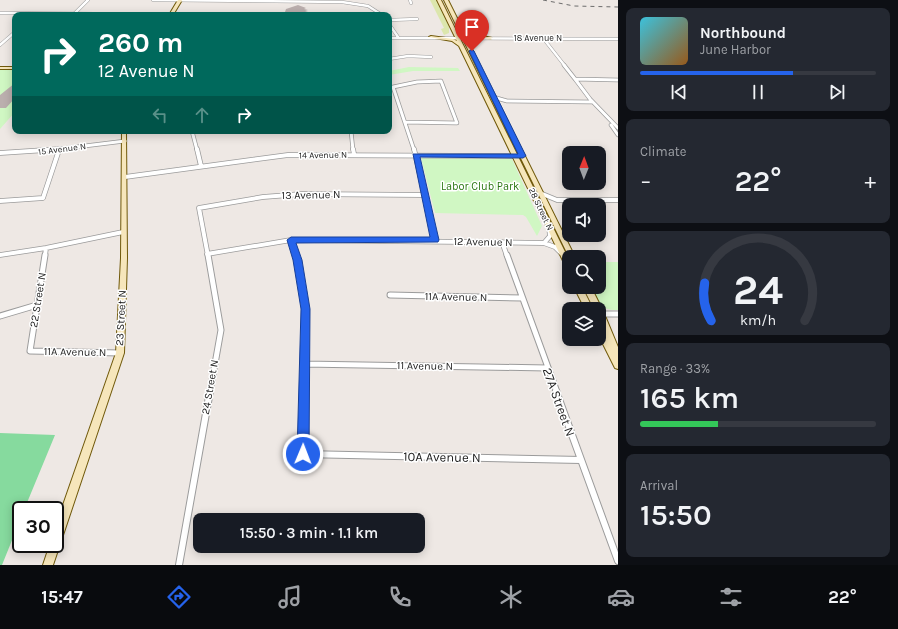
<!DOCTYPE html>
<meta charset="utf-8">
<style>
:root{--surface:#171b24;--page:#242831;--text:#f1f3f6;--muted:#9ea1a6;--line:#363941;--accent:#2563eb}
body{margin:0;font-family:Karla,sans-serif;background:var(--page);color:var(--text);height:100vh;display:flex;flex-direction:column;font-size:15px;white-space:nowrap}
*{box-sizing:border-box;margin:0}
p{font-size:13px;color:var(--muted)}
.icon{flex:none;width:22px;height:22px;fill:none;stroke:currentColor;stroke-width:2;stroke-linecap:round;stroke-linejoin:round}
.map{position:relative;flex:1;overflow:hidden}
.panel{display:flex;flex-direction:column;gap:8px;padding:8px;background:#0d0f14;width:280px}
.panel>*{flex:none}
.top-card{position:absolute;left:12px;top:12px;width:380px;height:122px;border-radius:8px;box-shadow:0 2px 10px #0003;background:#00695c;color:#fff;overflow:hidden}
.needle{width:26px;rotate:1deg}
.controls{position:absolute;left:562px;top:146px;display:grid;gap:8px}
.controls a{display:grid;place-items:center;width:44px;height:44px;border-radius:8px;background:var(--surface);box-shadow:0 2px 10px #0003;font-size:20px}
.speed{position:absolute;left:12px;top:501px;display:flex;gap:8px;font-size:20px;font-weight:700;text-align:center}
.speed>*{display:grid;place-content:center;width:52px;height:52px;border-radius:50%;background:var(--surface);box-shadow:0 2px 10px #0003;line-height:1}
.speed .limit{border:2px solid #111;border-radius:6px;background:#fff;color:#111}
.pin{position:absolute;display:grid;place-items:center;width:34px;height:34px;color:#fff;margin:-41px -17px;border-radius:50% 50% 50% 0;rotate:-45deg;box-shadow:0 0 4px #0007}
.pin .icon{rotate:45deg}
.me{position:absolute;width:44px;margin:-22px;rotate:1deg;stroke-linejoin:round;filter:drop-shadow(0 0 3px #0008)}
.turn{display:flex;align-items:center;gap:14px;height:84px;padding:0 20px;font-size:18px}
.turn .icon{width:52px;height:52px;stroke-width:2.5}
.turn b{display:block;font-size:28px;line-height:34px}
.lanes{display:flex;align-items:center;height:38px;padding:0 20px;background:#0003;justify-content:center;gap:20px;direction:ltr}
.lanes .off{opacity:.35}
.big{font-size:30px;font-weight:600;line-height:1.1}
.panel .tile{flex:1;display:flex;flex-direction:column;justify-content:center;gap:6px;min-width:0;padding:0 14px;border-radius:8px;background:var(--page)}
.panel .dial{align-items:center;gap:0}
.dial svg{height:104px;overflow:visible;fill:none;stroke:var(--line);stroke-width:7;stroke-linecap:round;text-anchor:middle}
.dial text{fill:var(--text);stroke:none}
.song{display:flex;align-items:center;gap:12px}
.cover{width:48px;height:48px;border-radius:6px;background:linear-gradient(135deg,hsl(190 70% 55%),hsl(30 70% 35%))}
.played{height:4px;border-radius:2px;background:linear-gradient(90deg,var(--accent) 65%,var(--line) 65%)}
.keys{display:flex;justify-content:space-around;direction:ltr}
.heat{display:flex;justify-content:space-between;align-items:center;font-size:22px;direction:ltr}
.charge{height:6px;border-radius:3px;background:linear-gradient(90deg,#34c759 33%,var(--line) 0)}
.trip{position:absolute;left:193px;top:513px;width:232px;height:40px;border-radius:8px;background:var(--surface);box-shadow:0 2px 10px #0003;font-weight:600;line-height:40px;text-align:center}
.tab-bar{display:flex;height:64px;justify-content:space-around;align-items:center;background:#090b0e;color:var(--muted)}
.tab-bar .icon{width:28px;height:28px}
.tab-bar .on{color:var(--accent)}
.tab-bar b{font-size:18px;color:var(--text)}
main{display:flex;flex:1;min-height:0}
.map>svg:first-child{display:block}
.grass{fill:#dce6ad}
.park{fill:#d0f7c3}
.pitch{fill:#86da9e}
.building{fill:#bbafae}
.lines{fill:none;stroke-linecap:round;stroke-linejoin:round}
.street-far4-casing{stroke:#9b9b9b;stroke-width:3.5}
.street-far3-casing{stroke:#9b9b9b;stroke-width:4.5}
.street-far2-casing{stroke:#9b9b9b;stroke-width:5.5}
.street-far1-casing{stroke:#9b9b9b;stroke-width:7}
.street-casing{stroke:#9b9b9b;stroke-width:8}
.secondary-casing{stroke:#70590a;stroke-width:2}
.street-far4{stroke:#fff;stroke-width:2.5}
.street-far3{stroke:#fff;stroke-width:3}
.street-far2{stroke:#fff;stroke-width:4}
.street-far1{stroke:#fff;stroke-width:5}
.street{stroke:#fff;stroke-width:6}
.secondary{fill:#f6e6bb;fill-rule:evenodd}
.rail{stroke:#6c6c6c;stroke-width:1;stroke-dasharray:4 4;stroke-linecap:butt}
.route{fill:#2563eb;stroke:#184099}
.labels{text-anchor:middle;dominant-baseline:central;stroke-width:3;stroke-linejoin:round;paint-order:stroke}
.far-street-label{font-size:9px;fill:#1e1e1e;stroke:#fff}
.park-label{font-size:11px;fill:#2a7711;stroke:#fff}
.street-label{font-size:11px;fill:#1e1e1e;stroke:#fff}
.near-street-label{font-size:13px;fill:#1e1e1e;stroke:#fff}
</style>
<main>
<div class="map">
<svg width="618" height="565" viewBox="0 0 618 565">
<rect width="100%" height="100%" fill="#eee8e4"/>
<path class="grass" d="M 430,0 L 438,0 L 449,26 L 449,33 L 444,35 L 441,29 L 444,28 Z"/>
<path class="park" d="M 409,67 L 458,68 L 460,71 L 413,71 L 389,75 L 389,71 Z
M 0,68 L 15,68 L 15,112 L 0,129 Z
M 421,158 L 512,159 L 542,226 L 537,236 L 526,217 L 523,215 L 435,213 Z
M 599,262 L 618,262 L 618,310 C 598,310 598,303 590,287 L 599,287 Z"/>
<path class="pitch" d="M 0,433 L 55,435 L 24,510 L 21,510 L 21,518 L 2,565 L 0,565 Z"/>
<path class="building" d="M 298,5 L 306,8 L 304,9 L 308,10 L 305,11 L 308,12 L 300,15 L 284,15 L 286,9 Z
M 15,83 L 15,98 L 6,108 L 0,108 L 0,95 Z"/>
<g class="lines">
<g class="street-far4-casing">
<path id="street-far4" d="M 153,0 L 342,2 L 368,6 L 382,15
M 410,0 L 411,3
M 0,13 L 127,14
M 74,14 L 88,0
M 389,20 L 417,19
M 389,24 L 398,37
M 389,38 L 618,39
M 543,38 L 565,66
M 0,45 L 15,32
M 389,59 L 408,56 L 431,57"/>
</g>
<g class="street-far3-casing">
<path id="street-far3" d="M 564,65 L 575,79 L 618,80
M 575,79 L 590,99 L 618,128
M 493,97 L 507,101 L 592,102
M 405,122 L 457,123 L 441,81 L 417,82 L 393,87 L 414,150
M 611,125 L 618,135
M 194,131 L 192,131 L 197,150
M 351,131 L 353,150
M 52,150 L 125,141"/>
</g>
<g class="street-far2-casing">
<path id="street-far2" d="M 197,149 L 201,166
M 353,149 L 354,154
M 414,149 L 435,240
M 0,153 L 61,149
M 125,177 L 288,155 L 523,156
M 540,193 L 557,200 L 618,200
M 0,201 L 43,198 L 59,150
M 291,240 L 296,256
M 502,242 L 507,256
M 544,243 L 550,236 L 549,227
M 207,254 L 291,240 L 544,243 L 555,247 L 561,253
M 0,255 L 46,248 L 123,232
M 45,256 L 46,248
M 208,256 L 199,208 L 263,197 L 302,194 L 424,195"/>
</g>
<g class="street-far1-casing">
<path id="street-far1" d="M 45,255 L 30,351 L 120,353
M 208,255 L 221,330 L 210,392
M 296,255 L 306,309 L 304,392
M 507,255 L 557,392
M 390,295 L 522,298
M 599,314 L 618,314
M 0,316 L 37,305
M 304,364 L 547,368"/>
</g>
<g class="street-casing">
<path id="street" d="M 304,391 L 303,454 L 581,460
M 556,391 L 618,561
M 179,565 L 210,391"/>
</g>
<g class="secondary-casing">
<path id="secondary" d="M 178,0 L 182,0 L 173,15 L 169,15 Z
M 437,0 L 441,0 L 569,260 L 569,270 L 566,267 L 459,46 L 452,41 L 429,37 L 431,36 L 453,39 L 457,41 Z
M 444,0 L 448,0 L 463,30 L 473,34 L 492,38 L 490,39 L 472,36 L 464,33 L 575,257 L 569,257 Z
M 0,67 L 15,67 L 15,69 L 0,69 Z
M 122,131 L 126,131 L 127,258 L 124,353 L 53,565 L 43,565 L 50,544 L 55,544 L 55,528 L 116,353 L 121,258 Z
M 574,287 L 582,287 L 593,309 L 585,309 Z
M 583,287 L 591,287 L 603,311 L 618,347 L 618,369 L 615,368 L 599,336 L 599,326 L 602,328 L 599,320 L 599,309 L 594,309 Z"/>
</g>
<use href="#street-far4" class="street-far4"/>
<use href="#street-far3" class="street-far3"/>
<use href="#street-far2" class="street-far2"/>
<use href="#street-far1" class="street-far1"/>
<use href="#street" class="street"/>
<use href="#secondary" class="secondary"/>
<path class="rail" d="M 543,0 L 574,6 L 618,7"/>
</g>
<path class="route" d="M 472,49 L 474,51 L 526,156 L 523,158 L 420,157 L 439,240 L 438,242 L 296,243 L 302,260 L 310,309 L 309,454 L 307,458 L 303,460 L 299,458 L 297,454 L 301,309 L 293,260 L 287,240 L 291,237 L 430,237 L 413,154 L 518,154 L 469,51 Z"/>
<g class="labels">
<g class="far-street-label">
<text x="538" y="38">18 Avenue N</text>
<text transform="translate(62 149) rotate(-7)">15 Avenue N</text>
<text transform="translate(323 155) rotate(-1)">14 Avenue N</text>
<text transform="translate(541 209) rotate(65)">28 Street N</text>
</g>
<g class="park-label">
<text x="480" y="186">Labor Club Park</text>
</g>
<g class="street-label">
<text transform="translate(311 195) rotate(-1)">13 Avenue N</text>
<text transform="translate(483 242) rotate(1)">12 Avenue N</text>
<text transform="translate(456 297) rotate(1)">11A Avenue N</text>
<text transform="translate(38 300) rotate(-81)">22 Street N</text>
<text transform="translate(121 318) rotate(-87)">23 Street N</text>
<text transform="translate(75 352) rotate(1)">11A Avenue N</text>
<text transform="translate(425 366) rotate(1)">11 Avenue N</text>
<text transform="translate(210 387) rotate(-80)">24 Street N</text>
</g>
<g class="near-street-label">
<text transform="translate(559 402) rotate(70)">27A Street N</text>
<text transform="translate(442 457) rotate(1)">10A Avenue N</text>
</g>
</g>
</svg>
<div class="controls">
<a><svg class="needle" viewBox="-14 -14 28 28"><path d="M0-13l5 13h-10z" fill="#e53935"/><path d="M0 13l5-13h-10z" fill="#9ea1a6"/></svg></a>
<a><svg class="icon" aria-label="sound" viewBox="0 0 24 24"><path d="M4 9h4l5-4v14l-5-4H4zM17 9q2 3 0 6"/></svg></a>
<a><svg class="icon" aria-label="search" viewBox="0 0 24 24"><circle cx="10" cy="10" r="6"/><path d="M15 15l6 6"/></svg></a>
<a><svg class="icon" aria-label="layers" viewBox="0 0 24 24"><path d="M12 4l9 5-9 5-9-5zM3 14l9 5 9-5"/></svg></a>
</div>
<div class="speed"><div class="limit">30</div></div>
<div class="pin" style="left:472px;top:51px;background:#d93025"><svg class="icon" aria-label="arrive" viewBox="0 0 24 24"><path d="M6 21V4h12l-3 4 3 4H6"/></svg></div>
<svg class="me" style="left:303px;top:454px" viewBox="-20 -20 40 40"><circle r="17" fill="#2563eb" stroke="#fff" stroke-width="3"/><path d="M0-11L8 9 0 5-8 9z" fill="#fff"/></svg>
<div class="trip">15:50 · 3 min · 1.1 km</div>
<div class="top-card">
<div class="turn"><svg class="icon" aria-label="right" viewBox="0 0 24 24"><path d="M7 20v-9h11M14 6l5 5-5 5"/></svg><div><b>260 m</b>12 Avenue N</div></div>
<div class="lanes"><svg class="icon off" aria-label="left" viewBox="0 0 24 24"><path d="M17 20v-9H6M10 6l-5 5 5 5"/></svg><svg class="icon off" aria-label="ahead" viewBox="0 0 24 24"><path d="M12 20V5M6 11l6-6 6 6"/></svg><svg class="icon" aria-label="right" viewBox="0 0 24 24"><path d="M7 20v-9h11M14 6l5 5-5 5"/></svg></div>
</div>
</div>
<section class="panel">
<div class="tile">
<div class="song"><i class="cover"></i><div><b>Northbound</b><p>June Harbor</p></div></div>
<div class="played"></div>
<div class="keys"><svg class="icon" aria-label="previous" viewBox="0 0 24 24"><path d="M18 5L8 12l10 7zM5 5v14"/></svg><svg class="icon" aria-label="pause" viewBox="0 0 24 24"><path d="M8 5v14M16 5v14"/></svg><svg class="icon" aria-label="next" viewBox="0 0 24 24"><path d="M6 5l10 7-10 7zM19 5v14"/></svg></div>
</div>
<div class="tile"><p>Climate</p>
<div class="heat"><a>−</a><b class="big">22°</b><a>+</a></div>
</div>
<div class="tile dial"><svg viewBox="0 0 100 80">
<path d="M14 69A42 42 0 1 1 86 69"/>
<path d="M14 69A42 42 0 0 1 9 40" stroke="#2563eb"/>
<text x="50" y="56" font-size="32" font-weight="700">24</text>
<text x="50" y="72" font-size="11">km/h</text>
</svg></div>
<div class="tile"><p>Range · 33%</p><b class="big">165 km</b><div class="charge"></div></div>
<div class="tile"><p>Arrival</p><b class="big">15:50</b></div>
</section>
</main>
<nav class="tab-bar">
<b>15:47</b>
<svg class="icon on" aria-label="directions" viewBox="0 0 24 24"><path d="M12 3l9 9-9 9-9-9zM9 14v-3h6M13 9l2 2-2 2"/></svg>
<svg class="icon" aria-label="music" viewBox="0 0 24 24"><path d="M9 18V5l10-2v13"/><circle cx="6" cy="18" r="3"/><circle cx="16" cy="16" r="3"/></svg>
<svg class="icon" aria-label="phone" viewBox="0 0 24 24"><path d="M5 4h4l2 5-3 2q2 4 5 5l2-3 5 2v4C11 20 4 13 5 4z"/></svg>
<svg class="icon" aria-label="climate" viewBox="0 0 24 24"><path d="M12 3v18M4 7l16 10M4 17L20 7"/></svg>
<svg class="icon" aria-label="car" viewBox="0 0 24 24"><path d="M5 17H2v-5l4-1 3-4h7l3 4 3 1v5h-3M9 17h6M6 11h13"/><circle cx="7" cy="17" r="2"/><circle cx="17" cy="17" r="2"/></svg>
<svg class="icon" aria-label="filters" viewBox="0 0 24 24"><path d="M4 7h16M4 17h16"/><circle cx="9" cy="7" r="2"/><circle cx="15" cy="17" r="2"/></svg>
<b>22°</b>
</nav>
